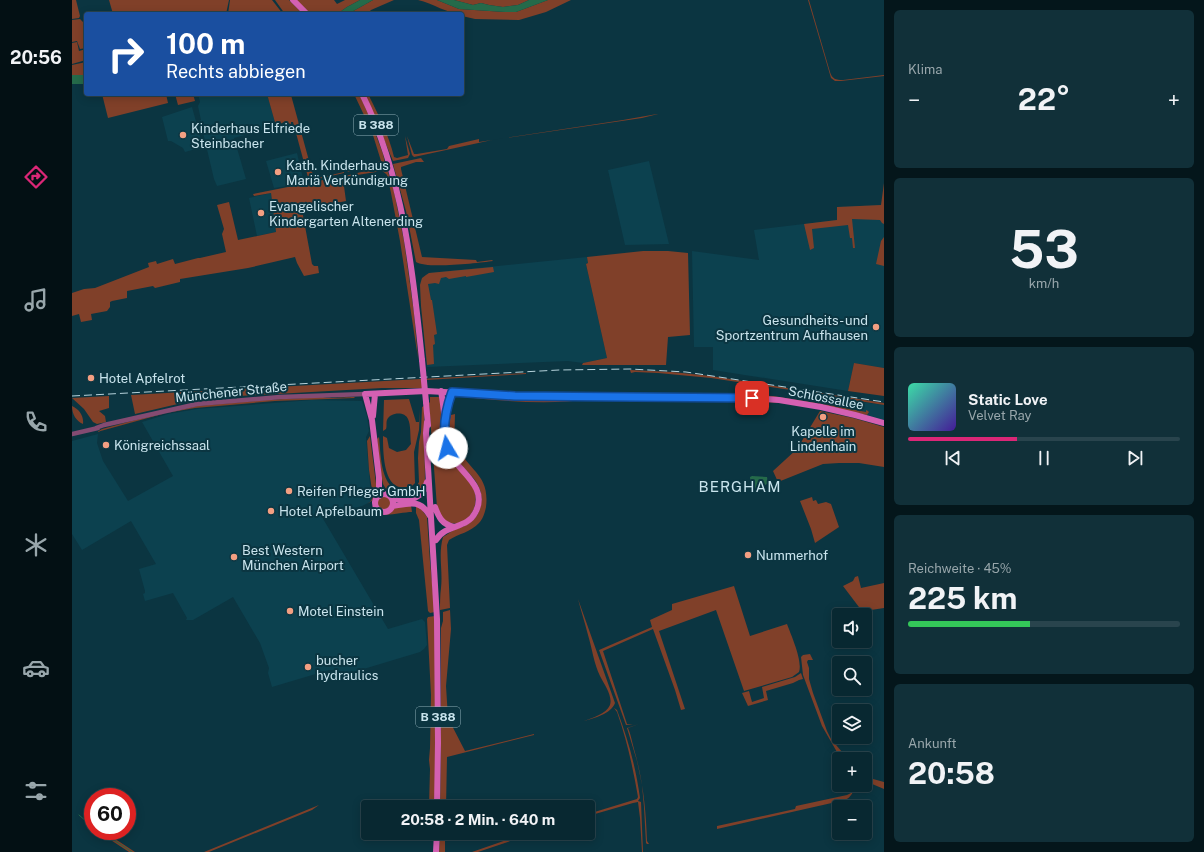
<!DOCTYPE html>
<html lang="de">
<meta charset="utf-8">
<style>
:root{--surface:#082831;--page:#113039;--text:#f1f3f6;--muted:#98a6ab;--line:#29444d;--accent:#db2777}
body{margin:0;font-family:"Public Sans",sans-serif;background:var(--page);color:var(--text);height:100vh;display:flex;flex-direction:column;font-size:15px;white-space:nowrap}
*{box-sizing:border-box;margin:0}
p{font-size:13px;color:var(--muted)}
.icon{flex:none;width:22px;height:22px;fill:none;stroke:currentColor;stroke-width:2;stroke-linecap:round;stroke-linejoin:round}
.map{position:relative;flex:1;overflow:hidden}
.side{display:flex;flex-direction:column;gap:10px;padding:10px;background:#04161b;width:320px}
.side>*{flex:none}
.guide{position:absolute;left:12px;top:12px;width:380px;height:84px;border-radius:4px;box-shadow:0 2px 10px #0003,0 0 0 1px var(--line);background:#1a4fa0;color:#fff;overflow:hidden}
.controls{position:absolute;left:760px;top:608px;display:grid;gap:8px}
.controls a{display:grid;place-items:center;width:40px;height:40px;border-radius:4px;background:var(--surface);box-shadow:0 2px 10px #0003,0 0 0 1px var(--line);font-size:20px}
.speed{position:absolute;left:12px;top:788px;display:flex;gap:8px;font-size:20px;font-weight:700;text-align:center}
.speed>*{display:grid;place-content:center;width:52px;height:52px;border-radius:50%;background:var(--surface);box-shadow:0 2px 10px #0003,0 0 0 1px var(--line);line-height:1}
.speed .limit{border:6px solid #d22;background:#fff;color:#111}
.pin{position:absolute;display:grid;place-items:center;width:34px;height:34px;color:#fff;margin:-17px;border-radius:8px;box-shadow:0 2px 6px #0006}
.me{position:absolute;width:44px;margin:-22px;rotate:352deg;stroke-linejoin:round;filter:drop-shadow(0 0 3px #0008)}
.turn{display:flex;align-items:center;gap:14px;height:84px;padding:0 16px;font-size:18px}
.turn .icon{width:52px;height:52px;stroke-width:2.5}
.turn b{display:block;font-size:28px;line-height:34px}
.big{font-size:30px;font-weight:700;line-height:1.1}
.side .widget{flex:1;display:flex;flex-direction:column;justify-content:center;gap:6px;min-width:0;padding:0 14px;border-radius:6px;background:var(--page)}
.side .dial{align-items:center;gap:0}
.dial b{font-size:52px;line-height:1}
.song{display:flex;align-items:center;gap:12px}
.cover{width:48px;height:48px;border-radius:6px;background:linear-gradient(135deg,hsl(160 70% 55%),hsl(260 70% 35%))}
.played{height:4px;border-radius:2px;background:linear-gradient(90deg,var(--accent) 40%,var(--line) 40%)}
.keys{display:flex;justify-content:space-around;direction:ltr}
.heat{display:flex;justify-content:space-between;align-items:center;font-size:22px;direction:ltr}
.charge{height:6px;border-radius:3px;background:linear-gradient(90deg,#34c759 45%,var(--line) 0)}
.trip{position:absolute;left:289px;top:800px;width:234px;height:40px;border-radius:4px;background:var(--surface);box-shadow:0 2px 10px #0003,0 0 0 1px var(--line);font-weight:700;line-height:40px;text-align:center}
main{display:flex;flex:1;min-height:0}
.dock{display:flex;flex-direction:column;width:72px;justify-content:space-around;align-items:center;background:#031014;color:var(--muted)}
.dock .icon{width:28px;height:28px}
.dock .active{color:var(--accent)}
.dock b{font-size:18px;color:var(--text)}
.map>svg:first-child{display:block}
.built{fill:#0c414f}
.green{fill:#804029}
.water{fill:#256a4a}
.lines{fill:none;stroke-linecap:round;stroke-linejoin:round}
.stream{stroke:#256a4a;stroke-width:1}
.minor{stroke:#844b72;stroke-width:4.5}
.major{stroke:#d460b2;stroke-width:6}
.rail{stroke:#b5d2db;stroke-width:1;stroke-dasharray:8 4;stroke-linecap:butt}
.major-bridge{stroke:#d460b2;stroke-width:6}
.route-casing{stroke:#114b97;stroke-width:10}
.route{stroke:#1a73e8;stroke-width:7}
.poi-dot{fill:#f39f82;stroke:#0b3541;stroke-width:1.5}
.labels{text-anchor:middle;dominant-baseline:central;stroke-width:4;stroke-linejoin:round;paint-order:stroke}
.shield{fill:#0b3541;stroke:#90b0b9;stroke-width:1}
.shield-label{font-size:12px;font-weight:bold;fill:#c9e4ed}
.poi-label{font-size:13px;fill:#c9e4ed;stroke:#0b3541;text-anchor:start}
.street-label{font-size:13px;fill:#c9e4ed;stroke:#0b3541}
.quarter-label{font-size:15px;letter-spacing:1px;fill:#c9e4ed;stroke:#0b3541}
</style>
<main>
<nav class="dock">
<b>20:56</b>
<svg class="icon active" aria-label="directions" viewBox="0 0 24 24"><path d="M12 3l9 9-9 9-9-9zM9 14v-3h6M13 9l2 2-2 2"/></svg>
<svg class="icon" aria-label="music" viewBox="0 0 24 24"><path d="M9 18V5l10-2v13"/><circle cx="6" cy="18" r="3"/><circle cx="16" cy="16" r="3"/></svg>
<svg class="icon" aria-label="phone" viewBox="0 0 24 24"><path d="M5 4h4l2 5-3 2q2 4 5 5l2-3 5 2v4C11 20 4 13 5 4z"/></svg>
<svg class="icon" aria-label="climate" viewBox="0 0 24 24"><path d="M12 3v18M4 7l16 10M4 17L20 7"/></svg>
<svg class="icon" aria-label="car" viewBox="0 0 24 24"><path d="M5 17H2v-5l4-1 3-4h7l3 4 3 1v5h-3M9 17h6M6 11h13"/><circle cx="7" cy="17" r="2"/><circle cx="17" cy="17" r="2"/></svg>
<svg class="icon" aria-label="filters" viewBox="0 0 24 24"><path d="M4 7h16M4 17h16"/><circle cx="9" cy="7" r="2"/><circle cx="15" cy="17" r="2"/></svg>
</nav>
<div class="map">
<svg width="812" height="852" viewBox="0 0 812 852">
<rect width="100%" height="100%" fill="#0b3541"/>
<path class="built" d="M 126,94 L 195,94 L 204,126 L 162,138 L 174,179 L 145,186 L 142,179 L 128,120 L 129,120 L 126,106 L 128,102 Z
M 120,107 L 131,147 L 113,152 L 111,148 L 99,141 L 96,141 L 90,117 Z
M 225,153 L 232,183 L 202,188 L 194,161 Z
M 577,161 L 597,244 L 553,245 L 536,170 Z
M 199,193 L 204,232 L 185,236 L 177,198 Z
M 812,205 L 812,368 L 782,363 L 776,391 L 641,370 L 641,347 L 622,347 L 620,251 L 687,260 L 682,230 L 765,220 L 765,207 Z
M 515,257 L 516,263 L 514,264 L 535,358 L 511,363 L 496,361 L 355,367 L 349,306 L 348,285 L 349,280 L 354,275 L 357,273 Z
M 240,400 L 290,401 L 295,416 L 297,431 L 294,437 L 298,484 L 301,497 L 298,502 L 290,506 L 254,515 L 250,517 L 316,629 L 350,619 L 353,622 L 355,645 L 352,649 L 348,652 L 275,674 L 270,675 L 263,670 L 257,670 L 200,687 L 196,673 L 197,668 L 188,643 L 161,597 L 121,620 L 114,620 L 115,618 L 101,593 L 73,601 L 71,594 L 73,593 L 73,591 L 67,569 L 84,564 L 59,521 L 10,550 L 0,534 L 0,441 L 26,434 L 25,443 L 31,461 L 56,501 L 101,476 L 70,422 L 96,414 L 125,409 Z
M 789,402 L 812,405 L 812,420 L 795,415 L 797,411 L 794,412 L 787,411 Z"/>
<path class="green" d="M 0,0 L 4,0 L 8,16 L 7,18 L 0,19 Z
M 37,0 L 157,0 L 154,14 L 41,14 Z
M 158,0 L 200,0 L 211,14 L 156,14 Z
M 203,0 L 217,0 L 231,14 L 213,14 Z
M 224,0 L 262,0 L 265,4 L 273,0 L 288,0 L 275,7 L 265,14 L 239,14 Z
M 301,0 L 322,0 L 299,10 L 295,14 L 276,14 Z
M 346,0 L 365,0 L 387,9 L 433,12 L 444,12 L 476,0 L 499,0 L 474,12 L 447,20 L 403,19 L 390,16 L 390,14 C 375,14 361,3 346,0 Z
M 382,0 L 457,0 L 446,5 L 431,7 L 417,5 L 409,3 L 401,5 Z
M 736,0 L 737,0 L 758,72 C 760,79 764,80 771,80 L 812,75 L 812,76 L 769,81 L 763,81 L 759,78 Z
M 8,19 L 14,25 L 14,48 L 8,49 L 5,41 L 0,42 L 0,20 Z
M 5,42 L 7,51 L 14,49 L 14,60 L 0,64 L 0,43 Z
M 14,62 L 14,75 L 0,75 L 0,65 Z
M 30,94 L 94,94 L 96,103 L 36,118 Z
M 103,94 L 121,94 L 123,101 L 106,105 Z
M 195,94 L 217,94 L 219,95 L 242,179 L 272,172 L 272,173 L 237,181 L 221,122 L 219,122 L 219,124 L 212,122 L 204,126 Z
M 282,94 L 287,94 L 295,111 L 311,154 L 313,163 L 275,172 L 276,170 L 309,161 L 300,132 Z
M 293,94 L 296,94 C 306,114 317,135 322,157 L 325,158 L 336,155 L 333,136 L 338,154 L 336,158 L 321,161 Z
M 585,114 L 586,114 L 570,118 L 420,140 L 342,157 L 340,155 L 335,136 L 342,154 L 345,154 L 375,149 L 377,146 L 407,139 L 407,142 L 551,120 Z
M 349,158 L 352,162 L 344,162 L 329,167 L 329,169 L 350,257 L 404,260 L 405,262 L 420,260 L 421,261 C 406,263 354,269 344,262 L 334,211 L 321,164 Z
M 314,166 L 321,187 L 332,241 L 342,313 L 346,358 L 328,241 L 319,193 L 315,175 L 313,173 L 310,171 L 279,176 L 275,178 L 272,177 L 273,176 Z
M 266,177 L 271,179 L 274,201 L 230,210 L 240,264 L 242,266 L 246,266 L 247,273 L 232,276 L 225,263 L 223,257 L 176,268 L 108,279 L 108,282 L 83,288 L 81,286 L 55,291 L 55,298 L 40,301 L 38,302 L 38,307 L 35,311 L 19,314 L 20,320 L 9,322 L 7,314 L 0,316 L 0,293 L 12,289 L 23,288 L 77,267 L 76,263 L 84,261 L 85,264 L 101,259 L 103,264 L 126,258 L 128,258 L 154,252 L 150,234 L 152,229 L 145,205 L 157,202 L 166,240 L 204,232 L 199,193 L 182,196 L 181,194 Z
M 812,183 L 812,224 L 810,223 L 808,220 L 780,219 L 783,248 L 781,248 L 780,238 L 778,238 L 776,225 L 740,229 L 742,248 L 738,250 L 732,224 L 765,220 L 765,207 L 809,205 Z
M 812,237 L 812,266 L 804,264 L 809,241 Z
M 571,251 L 596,251 L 616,253 L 618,335 L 596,337 L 594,365 L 510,365 L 511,363 L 535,358 L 514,264 L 516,263 L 515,257 Z
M 421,267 L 422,272 L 394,277 L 394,276 L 377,279 L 374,277 L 369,278 L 367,284 L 363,283 L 356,284 L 359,300 L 360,300 L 365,334 L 362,335 L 363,344 L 361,345 L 362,364 L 355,365 L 349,306 L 348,285 L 350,278 L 354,275 L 357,273 Z
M 782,363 L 812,368 L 812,396 L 776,391 Z
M 558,370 L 600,372 L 639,376 L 812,403 L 812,405 L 712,389 L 639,378 L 586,373 L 563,372 L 559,373 Z
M 454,373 L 454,374 L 354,380 L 354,388 L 310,388 L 167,396 L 110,403 L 63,414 L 59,395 Z
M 647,393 L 701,396 L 763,406 L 794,412 L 794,410 L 796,411 L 797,412 L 795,415 L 746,405 L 565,395 L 564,394 Z
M 380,394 L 425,398 L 518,399 C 472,406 425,400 380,396 Z
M 37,396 L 37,408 L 27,411 L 33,416 L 34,422 L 25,424 L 21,422 L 12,409 L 0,398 Z
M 251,397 C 257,399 274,397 282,397 L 283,398 L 203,401 L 123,408 L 94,413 L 25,432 L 30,429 L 67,419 L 125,406 L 193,400 Z
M 358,397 L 369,397 C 370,412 368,435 373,449 C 375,452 378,456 380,459 C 388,469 401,481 403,494 C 407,511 390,532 373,520 C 369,517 367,511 365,507 L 357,403 L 358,402 Z
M 337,399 L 344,422 L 347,422 L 348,409 L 347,430 L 342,452 L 343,483 C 340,487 337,487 332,487 C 311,490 311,450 311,436 L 315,438 L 317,448 L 325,452 L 334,450 L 339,444 C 338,436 339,425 336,419 C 333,411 318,412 315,420 C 314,422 315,427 314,429 L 311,431 L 312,400 Z
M 0,406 C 7,409 12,416 11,424 C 4,421 0,414 0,406 Z
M 352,406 L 353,483 L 351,490 L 344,496 L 343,489 L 347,482 L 346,458 L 347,442 L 349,432 L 350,407 Z
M 748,411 L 781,418 L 812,427 L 812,467 L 787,463 L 767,463 L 751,464 L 706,482 L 701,471 L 725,449 Z
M 383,414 C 383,425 381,437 386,447 C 397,472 418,474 414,507 C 413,512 411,519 407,523 C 399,532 386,534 377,540 L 375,545 L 378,608 L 368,610 C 368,603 368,596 369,588 C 371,570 366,555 371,537 C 375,535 378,532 382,530 C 389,527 395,526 401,520 C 405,517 407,512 408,507 C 416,480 387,470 379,449 C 374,437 376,427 379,415 Z
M 298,436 L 305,492 C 301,500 301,501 293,505 L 298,502 L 301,497 L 297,470 L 295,441 Z
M 307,437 C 309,455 308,481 325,491 L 339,491 L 340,497 L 323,497 L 315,491 L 311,484 L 309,474 L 305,439 Z
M305 503a7 7 0 1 1 14 0a7 7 0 1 1-14 0Z
M 740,497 L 741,501 L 744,500 L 746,504 L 754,502 L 759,504 L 767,527 L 743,543 L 739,529 L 728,501 Z
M 339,505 L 340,512 C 329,512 312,518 304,512 L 304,511 C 314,517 314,513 322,508 C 326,506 334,506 339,505 Z
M 344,506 L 347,506 L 355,517 L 358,562 L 363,612 L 358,613 L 356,611 L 347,520 L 344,513 Z
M 786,576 L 789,588 L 812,583 L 812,608 L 799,610 L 793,615 L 771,586 L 781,581 L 783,577 Z
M 662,586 L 678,636 L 715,624 C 719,635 731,661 727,672 L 720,677 L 672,691 L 644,610 L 587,631 L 613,709 L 609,710 L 603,690 L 581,629 L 531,651 L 555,724 L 561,724 L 554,725 L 527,650 L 580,627 L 578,620 L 600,610 L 600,604 Z
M 506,599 L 543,703 C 539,714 522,718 512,721 C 520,718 534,714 538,705 C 541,696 532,684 528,676 C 522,664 520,648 516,635 C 513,623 509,611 506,599 Z
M 378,610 L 379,629 L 374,686 L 376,718 L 393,751 L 462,734 L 462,735 L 375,757 L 374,807 L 368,807 L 369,754 L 369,628 L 371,621 L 371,612 Z
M 363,616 L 363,807 L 357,807 L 358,769 L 357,760 L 358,748 L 359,695 L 355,619 L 356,617 Z
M 738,654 L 741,660 L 736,660 L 735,662 L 737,668 L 737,679 L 741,693 L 755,731 L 759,739 L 776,759 L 769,759 L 750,726 L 731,675 L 729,657 L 731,655 Z
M 729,673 L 731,679 L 727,680 L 721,683 L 694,691 L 696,700 L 676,706 L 670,693 L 677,691 L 680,702 L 692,698 L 690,687 L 723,677 Z
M 542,708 L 545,710 C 556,739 564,768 568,798 L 566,801 L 569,802 L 571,852 L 570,852 L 568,818 L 566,802 L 561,803 L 516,816 L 516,814 L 565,799 L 566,797 C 561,768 555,740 545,712 Z
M 567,724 L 556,728 C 559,735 560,742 562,749 C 571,780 574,810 575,841 L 577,844 L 575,844 L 574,843 L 572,807 L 570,785 L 565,761 L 555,728 Z
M 793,775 L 801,779 L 812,782 L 812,789 L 793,781 Z
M 781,785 C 783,791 779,797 773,800 L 645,829 L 645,826 L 723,809 L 724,806 L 775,795 L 779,793 Z
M 247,805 L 240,810 L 137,852 L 132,852 Z
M 25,831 L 31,831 L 63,852 L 57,852 Z
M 368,833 L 373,833 L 373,852 L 367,852 Z
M 454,833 L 462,833 L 406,852 L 400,852 Z"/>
<path class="water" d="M 288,0 L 301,0 L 276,14 L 265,14 L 275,7 Z
M 365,0 L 382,0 L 401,5 L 409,3 L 417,5 L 431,7 L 446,5 L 457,0 L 476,0 L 444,12 L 433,12 L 387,9 Z
M 0,75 L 14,75 L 14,84 L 0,84 Z
M 680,476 L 695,477 L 696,483 C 691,487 686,490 679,488 L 678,477 Z"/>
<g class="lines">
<path class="stream" d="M 7,815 L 15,822 L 21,826
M 28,831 L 60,852"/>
<path class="minor" d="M 24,428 L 32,425 L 125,404 L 208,397 L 293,394
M 0,434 L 26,428"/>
<path class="major" d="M 221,0 L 235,14
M 290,94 C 331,176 341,270 350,360
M 354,402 L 356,425
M 301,416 L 303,394
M 374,416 L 380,392
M 355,422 L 354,433 L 365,619 L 366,743 L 365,807
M303 503a9 9 0 1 1 18 0a9 9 0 1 1-18 0Z
M 307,496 L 307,478 L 300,420 L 293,394 L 354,391 L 443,396 L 524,396 L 680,398 L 707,400 L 749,407 L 783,415 L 812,423
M 320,499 C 337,499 350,502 355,482
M 321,506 C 338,503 348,499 358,516
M 363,507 C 367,518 370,524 382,527
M 364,540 C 373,524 395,529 403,513 C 417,488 389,473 378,455 C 372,444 373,434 373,422 C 372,412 371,402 369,391
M 364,852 L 365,833"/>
<path class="rail" d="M 0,396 L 487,370 L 558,369 L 614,372 L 812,402"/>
<path class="major-bridge" d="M 350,360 L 354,402"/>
</g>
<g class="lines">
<g class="route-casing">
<path id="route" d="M 375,448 C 370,431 374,409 380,392 L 443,396 L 680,398"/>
</g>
<use href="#route" class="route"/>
</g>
<g class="poi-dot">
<circle cx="111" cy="135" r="4"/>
<circle cx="206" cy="172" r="4"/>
<circle cx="189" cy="213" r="4"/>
<circle cx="804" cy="327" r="4"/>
<circle cx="19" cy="378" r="4"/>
<circle cx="751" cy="417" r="4"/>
<circle cx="34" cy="445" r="4"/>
<circle cx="217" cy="491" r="4"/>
<circle cx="199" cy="511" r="4"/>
<circle cx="676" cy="555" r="4"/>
<circle cx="162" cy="557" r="4"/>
<circle cx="218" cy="611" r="4"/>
<circle cx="236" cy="667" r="4"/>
</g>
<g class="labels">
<g class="shield">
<rect x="282" y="115" width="44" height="20" rx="3"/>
<rect x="344" y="707" width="44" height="20" rx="3"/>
</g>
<g class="shield-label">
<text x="304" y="125">B 388</text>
<text x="366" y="717">B 388</text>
</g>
<g class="poi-label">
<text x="119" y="128">Kinderhaus Elfriede<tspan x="119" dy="15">Steinbacher</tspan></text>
<text x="214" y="165">Kath. Kinderhaus<tspan x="214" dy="15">Mariä Verkündigung</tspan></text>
<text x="197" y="206">Evangelischer<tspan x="197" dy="15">Kindergarten Altenerding</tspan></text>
<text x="796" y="320" text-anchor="end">Gesundheits- und<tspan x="796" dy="15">Sportzentrum Aufhausen</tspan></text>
<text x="27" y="378">Hotel Apfelrot</text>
<text x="751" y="431" text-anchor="middle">Kapelle im<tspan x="751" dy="15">Lindenhain</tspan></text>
<text x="42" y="445">Königreichssaal</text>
<text x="225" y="491">Reifen Pfleger GmbH</text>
<text x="207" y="511">Hotel Apfelbaum</text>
<text x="170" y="550">Best Western<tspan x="170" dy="15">München Airport</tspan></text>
<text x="684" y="555">Nummerhof</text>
<text x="226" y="611">Motel Einstein</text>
<text x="244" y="660">bucher<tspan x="244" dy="15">hydraulics</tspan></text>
</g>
<g class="street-label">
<text transform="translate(159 392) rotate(-6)">Münchener Straße</text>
<text transform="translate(754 398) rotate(11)">Schlossallee</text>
</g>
<g class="quarter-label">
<text x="668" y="486">BERGHAM</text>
</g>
</g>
</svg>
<div class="controls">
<a><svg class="icon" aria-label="sound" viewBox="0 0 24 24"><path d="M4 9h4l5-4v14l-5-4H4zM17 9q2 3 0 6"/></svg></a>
<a><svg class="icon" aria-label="search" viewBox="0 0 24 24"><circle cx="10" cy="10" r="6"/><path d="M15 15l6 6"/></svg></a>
<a><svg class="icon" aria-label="layers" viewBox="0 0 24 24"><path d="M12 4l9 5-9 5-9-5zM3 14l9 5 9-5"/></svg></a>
<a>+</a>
<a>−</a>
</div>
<div class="speed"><div class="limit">60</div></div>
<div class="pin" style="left:680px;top:398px;background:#d93025"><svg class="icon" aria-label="arrive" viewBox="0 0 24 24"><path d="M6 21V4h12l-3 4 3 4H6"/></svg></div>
<svg class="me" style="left:375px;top:448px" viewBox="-20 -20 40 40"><circle r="19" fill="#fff"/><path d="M0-13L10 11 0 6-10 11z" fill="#1a73e8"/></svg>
<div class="trip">20:58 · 2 Min. · 640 m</div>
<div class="guide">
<div class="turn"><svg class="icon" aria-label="right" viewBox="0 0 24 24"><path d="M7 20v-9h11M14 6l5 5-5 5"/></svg><div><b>100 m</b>Rechts abbiegen</div></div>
</div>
</div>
<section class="side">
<div class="widget"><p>Klima</p>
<div class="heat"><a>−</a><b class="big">22°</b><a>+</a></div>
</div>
<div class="widget dial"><b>53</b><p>km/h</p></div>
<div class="widget">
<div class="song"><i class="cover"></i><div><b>Static Love</b><p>Velvet Ray</p></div></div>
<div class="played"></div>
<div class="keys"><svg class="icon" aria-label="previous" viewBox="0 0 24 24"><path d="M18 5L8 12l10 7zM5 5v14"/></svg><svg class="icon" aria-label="pause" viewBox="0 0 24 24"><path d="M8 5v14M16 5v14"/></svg><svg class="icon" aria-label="next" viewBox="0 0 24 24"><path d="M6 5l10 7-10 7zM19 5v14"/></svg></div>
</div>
<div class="widget"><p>Reichweite · 45%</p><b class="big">225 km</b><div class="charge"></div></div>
<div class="widget"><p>Ankunft</p><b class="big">20:58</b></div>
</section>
</main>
